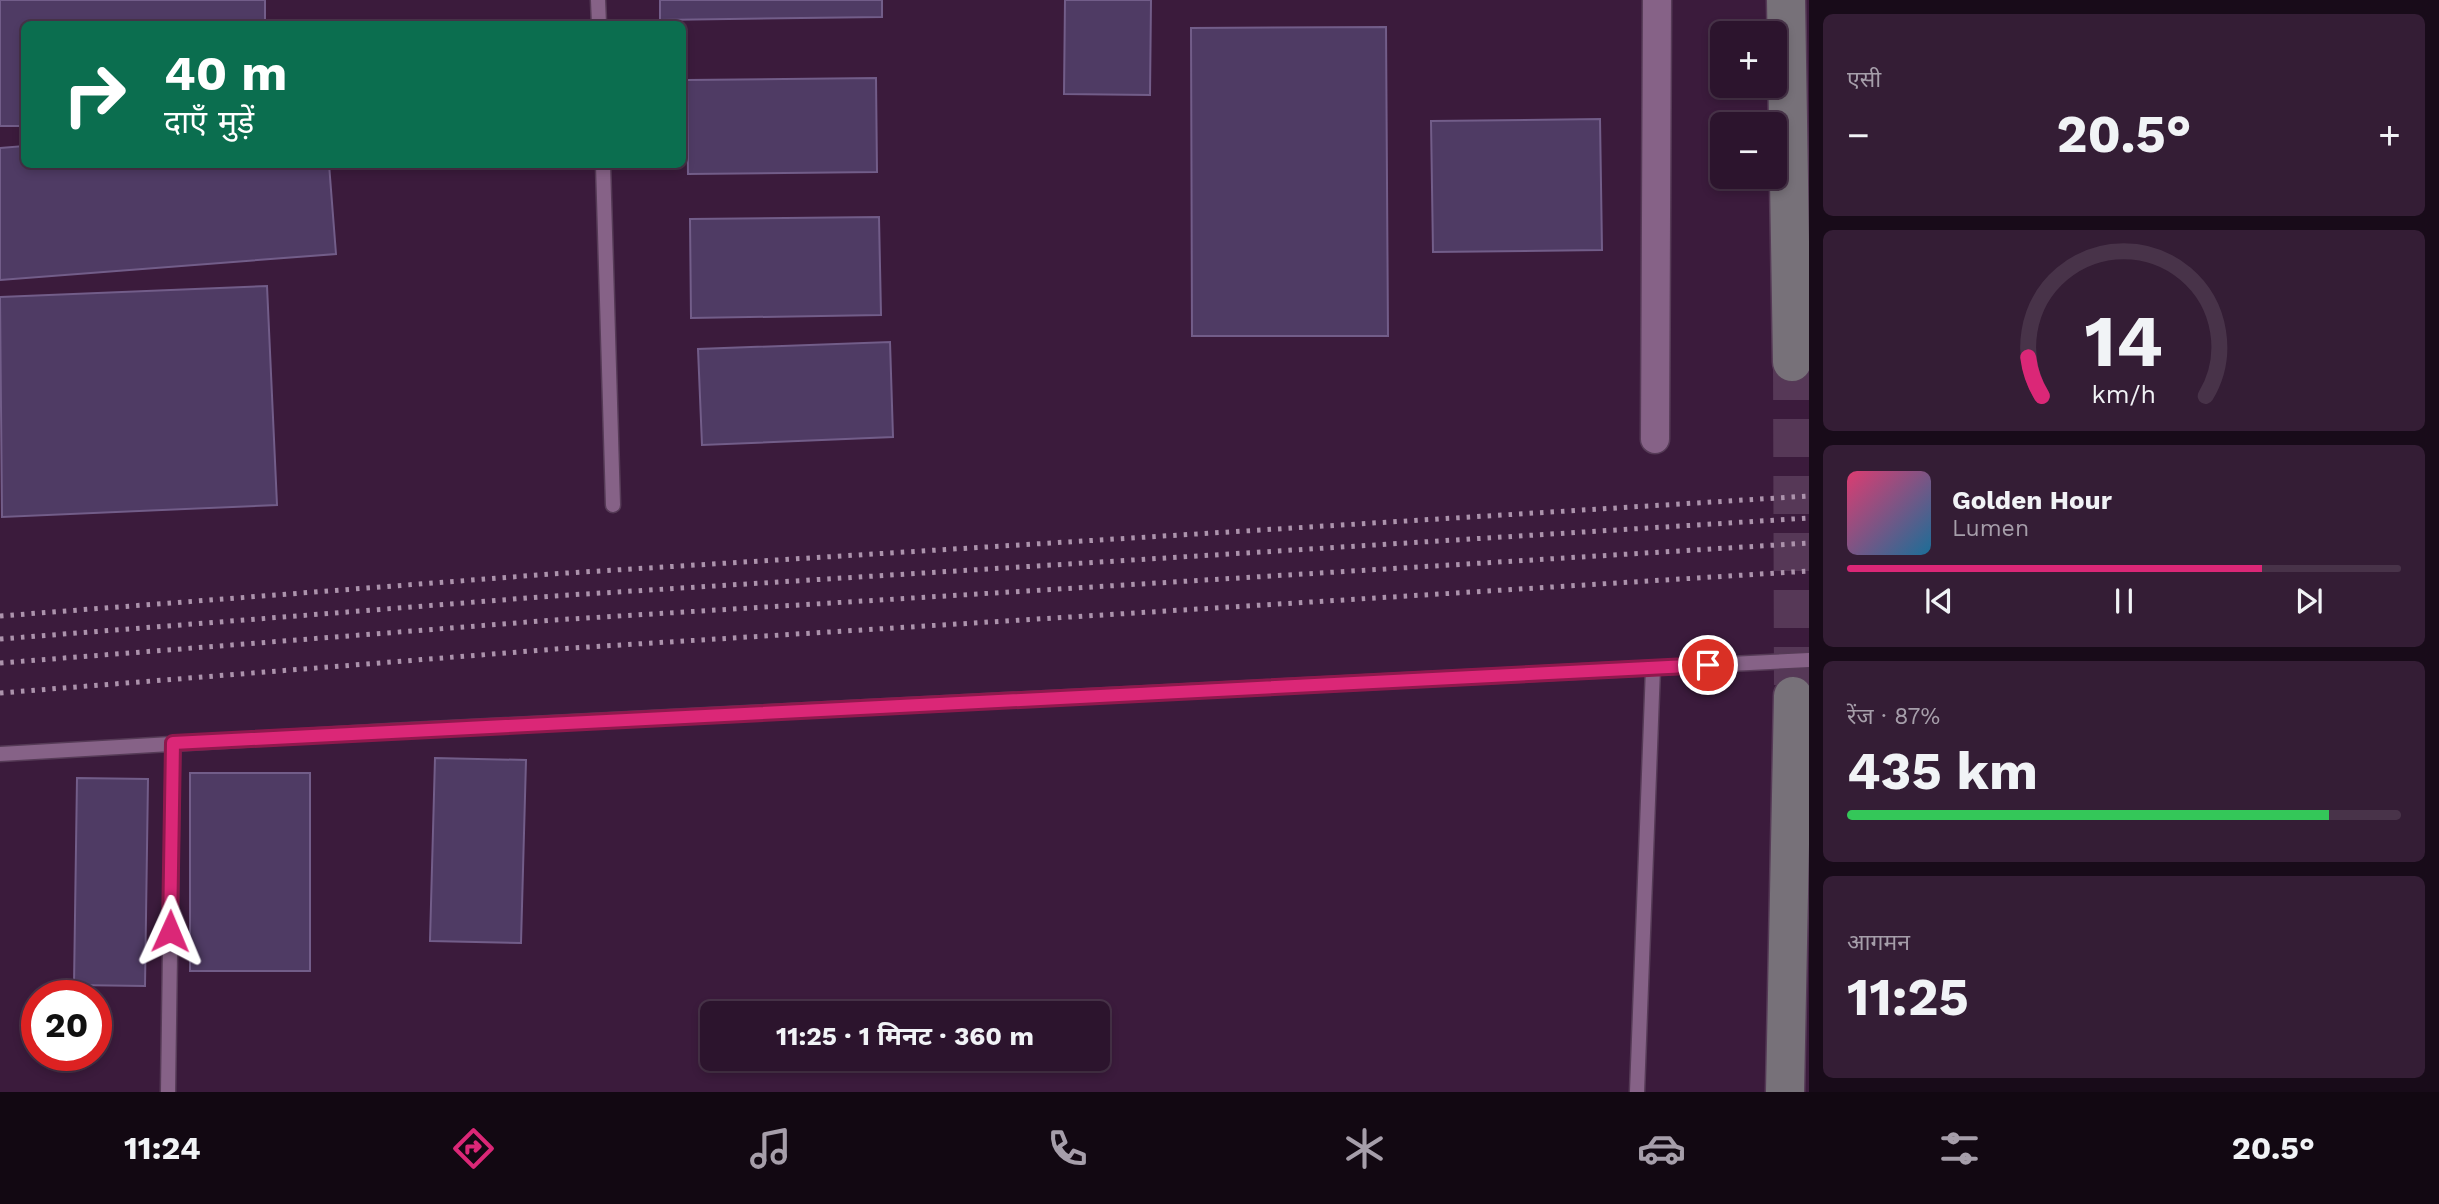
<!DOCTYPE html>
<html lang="hi">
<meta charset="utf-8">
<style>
:root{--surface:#2c142d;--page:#341d35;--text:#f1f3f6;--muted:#a69eaa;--line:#483349;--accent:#db2777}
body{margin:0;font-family:"Work Sans","Noto Sans Devanagari",sans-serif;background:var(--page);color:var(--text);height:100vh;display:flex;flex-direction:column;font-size:26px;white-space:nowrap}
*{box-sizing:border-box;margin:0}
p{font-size:23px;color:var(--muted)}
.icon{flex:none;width:38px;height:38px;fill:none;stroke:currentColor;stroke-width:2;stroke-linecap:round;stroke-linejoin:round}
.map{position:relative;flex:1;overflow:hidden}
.side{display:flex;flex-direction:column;gap:14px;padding:14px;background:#180b19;width:630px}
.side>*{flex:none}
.hud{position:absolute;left:21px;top:21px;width:665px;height:147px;border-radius:10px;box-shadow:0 4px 10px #0003,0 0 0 2px var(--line);background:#0b6e4f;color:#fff;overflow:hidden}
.tools{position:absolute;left:1710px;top:21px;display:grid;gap:14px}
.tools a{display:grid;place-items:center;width:77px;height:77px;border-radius:10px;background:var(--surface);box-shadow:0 4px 10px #0003,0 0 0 2px var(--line);font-size:35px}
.speed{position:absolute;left:21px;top:980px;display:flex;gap:14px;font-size:35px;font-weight:700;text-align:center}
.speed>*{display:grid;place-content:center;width:91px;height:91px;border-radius:50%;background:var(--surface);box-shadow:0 4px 10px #0003,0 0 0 2px var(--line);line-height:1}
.speed .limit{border:10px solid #d22;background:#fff;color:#111}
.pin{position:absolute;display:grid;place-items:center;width:60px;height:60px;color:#fff;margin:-30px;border:4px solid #fff;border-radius:50%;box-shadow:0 2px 7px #0007}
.me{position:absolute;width:77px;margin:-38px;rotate:1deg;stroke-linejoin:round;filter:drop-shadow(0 0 5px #0008)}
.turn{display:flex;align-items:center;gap:24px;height:147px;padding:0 28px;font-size:32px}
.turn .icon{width:91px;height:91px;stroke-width:2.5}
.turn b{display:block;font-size:49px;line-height:60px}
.big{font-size:52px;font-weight:700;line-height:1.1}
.side .card{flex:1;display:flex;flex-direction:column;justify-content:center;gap:10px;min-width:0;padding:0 24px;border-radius:10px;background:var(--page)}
.side .dial{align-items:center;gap:0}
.dial svg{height:182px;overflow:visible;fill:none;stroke:var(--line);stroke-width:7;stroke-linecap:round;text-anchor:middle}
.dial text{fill:var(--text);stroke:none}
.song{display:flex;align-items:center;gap:21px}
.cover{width:84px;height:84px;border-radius:10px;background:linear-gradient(135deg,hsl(340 70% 55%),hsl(200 70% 35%))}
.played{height:7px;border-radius:4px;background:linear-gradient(90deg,var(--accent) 75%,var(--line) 75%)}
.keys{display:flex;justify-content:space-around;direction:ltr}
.heat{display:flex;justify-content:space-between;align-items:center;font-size:38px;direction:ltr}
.charge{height:10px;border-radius:5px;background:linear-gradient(90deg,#34c759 87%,var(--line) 0)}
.trip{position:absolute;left:700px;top:1001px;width:410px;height:70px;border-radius:10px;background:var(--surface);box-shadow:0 4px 10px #0003,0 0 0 2px var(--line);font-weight:700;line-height:70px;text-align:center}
.tab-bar{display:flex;height:112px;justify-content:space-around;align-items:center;background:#120812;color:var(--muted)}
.tab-bar .icon{width:49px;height:49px}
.tab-bar .selected{color:var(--accent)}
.tab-bar b{font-size:32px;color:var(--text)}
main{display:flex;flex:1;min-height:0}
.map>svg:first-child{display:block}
.building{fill:#4f3b64;stroke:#725d89;stroke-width:2}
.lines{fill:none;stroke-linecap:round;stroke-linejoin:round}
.secondary-tunnel{stroke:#563857;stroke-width:38;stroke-dasharray:38 19;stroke-linecap:butt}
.lane-casing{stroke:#563b57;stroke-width:17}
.street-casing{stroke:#563b57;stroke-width:31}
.secondary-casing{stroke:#563b57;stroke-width:41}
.lane{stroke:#866287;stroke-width:14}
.street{stroke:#866287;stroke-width:28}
.secondary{stroke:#777179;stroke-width:38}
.rail{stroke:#ac93ac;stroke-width:5;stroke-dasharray:3.5 7;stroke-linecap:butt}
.route-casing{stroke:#8e194d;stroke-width:18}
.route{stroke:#db2777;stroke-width:12}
</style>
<main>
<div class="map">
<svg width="1809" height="1092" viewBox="0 0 1809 1092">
<rect width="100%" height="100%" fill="#3b1b3c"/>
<path class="building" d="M 0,0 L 265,0 L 265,24 L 24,24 L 24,126 L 0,126 Z
M 660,0 L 882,0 L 882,17 L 660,20 Z
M 1065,0 L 1151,0 L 1150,95 L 1064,94 Z
M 1386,27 L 1388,336 L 1192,336 L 1191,28 Z
M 876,78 L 877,172 L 688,174 L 687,80 Z
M 1600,119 L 1602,250 L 1433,252 L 1431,121 Z
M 24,146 L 24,164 L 329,164 L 336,254 L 0,280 L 0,148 Z
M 879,217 L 881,315 L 691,318 L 690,219 Z
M 267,286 L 277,505 L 2,517 L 0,297 Z
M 890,342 L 893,437 L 702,445 L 698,349 Z
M 435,758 L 526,760 L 521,943 L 430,941 Z
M 190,773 L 310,773 L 310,971 L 190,971 Z
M 77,778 L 148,779 L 145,986 L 74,985 Z"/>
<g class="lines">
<path class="secondary-tunnel" d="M 1792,362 L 1793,696"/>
<g class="lane-casing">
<path id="lane" d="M 598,0 L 599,24
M 603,164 L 613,505
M 0,754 L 391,731 L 1809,660
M 168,1092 L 173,743
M 1637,1092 L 1653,668"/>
</g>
<g class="street-casing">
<path id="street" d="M 1655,439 L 1657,0"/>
</g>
<g class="secondary-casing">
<path id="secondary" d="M 1786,0 L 1792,362
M 1785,1092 L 1793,696"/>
</g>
<use href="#lane" class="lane"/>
<use href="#street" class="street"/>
<use href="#secondary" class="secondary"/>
<path class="rail" d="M 0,616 L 551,574 L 1809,496
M 0,639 L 553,596 L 1809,518
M 0,663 L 554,620 L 1809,543
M 0,693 L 556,649 L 1809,571"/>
</g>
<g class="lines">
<g class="route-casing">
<path id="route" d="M 170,931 L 173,743 L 1708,665"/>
</g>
<use href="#route" class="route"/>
</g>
</svg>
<div class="tools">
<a>+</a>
<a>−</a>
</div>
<div class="speed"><div class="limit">20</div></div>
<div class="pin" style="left:1708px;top:665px;background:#d93025"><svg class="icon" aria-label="arrive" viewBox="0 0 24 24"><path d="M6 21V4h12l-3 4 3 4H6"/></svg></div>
<svg class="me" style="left:170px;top:931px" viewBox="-20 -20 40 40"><path d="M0-17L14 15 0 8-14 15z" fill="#db2777" stroke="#fff" stroke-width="4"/></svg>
<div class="trip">11:25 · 1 मिनट · 360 m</div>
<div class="hud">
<div class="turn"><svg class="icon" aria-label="right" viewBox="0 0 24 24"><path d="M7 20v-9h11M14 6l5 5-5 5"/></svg><div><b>40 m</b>दाएँ मुड़ें</div></div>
</div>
</div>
<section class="side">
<div class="card"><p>एसी</p>
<div class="heat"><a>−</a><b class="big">20.5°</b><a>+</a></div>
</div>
<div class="card dial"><svg viewBox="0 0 100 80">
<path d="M14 69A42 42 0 1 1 86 69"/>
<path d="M14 69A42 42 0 0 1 8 52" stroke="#db2777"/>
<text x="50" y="56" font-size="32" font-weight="700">14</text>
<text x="50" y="72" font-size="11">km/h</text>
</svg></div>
<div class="card">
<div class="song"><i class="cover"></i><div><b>Golden Hour</b><p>Lumen</p></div></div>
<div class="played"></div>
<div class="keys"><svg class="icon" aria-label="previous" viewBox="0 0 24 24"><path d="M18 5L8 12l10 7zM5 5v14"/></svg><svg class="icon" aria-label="pause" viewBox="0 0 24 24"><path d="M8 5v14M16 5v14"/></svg><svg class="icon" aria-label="next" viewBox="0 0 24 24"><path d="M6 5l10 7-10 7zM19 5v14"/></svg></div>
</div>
<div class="card"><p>रेंज · 87%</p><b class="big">435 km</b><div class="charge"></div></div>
<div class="card"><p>आगमन</p><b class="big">11:25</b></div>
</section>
</main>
<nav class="tab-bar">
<b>11:24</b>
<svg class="icon selected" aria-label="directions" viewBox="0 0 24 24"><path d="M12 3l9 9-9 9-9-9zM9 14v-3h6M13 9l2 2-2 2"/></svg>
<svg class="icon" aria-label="music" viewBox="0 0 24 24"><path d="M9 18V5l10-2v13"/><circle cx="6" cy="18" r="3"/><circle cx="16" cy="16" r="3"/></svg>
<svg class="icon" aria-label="phone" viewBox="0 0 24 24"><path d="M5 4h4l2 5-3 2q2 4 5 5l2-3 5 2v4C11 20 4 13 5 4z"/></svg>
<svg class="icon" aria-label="climate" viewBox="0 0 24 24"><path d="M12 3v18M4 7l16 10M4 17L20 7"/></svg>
<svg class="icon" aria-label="car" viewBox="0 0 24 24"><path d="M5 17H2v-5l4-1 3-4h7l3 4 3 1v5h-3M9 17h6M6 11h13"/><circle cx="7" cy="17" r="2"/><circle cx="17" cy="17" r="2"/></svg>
<svg class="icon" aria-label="filters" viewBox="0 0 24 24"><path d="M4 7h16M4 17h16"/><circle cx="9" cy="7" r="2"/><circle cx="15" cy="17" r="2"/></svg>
<b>20.5°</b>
</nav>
